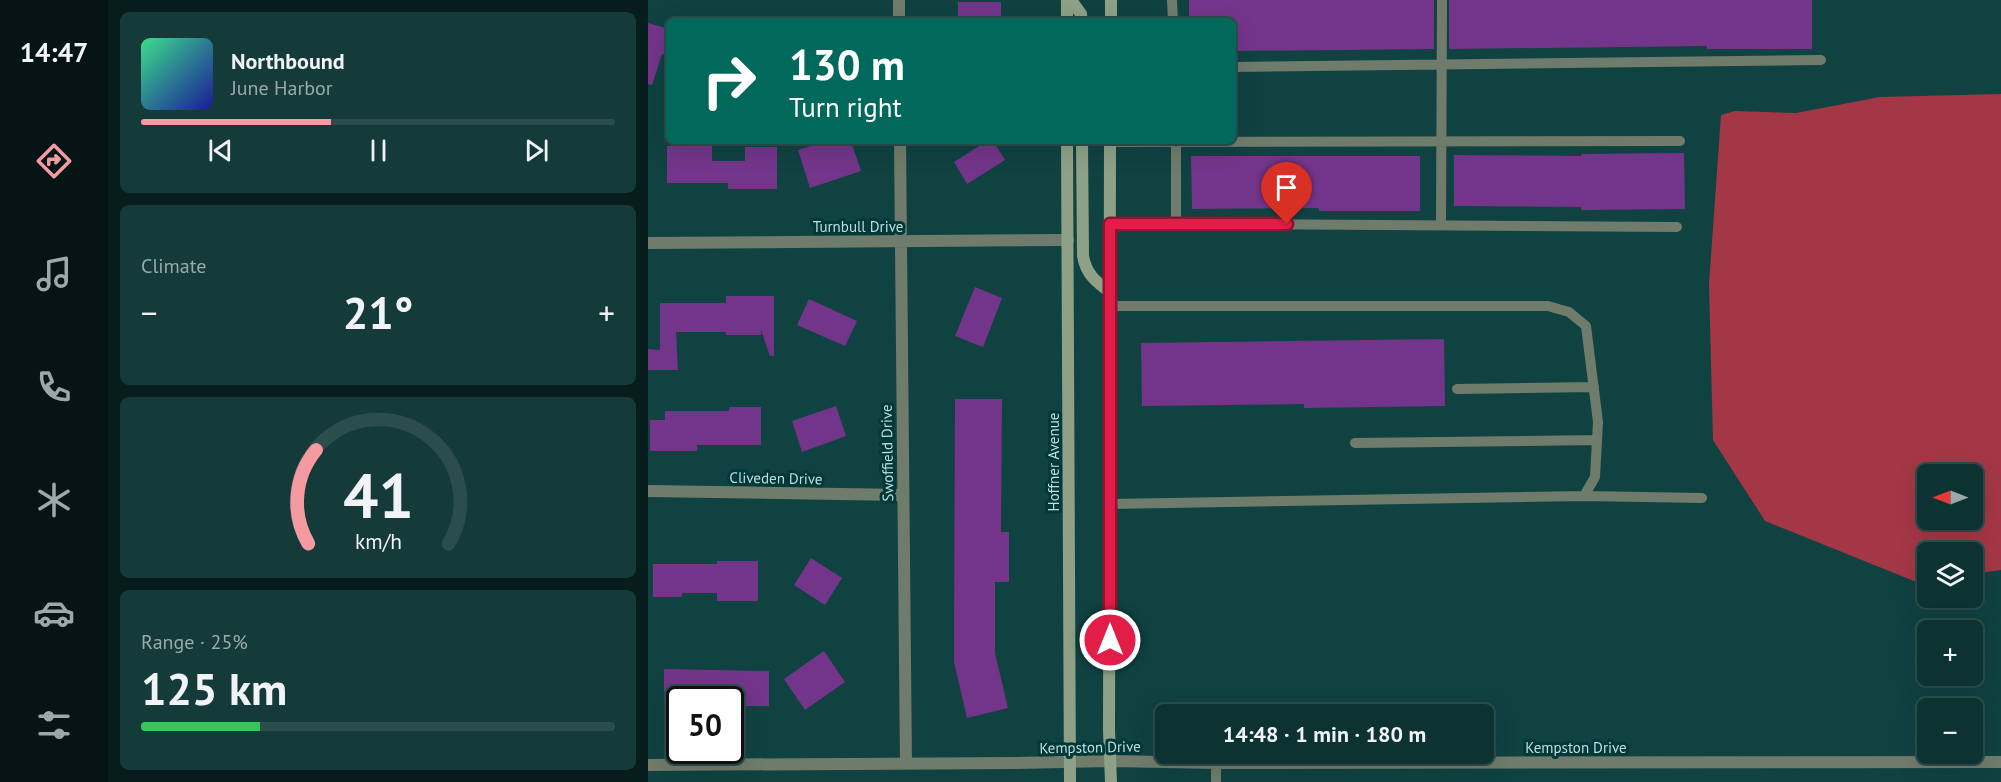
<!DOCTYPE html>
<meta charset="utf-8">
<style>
:root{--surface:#0c3232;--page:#153a3a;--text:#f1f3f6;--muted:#9aaaac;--line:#2c4d4d;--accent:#f49aa0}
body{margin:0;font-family:"PT Sans",sans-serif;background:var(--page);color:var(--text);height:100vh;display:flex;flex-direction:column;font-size:22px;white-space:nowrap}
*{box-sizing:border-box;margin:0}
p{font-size:20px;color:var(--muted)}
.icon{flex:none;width:33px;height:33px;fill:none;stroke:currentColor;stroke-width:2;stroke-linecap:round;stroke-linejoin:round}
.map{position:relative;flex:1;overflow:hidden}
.drawer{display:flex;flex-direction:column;gap:12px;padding:12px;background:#071c1c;width:540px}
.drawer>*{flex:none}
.top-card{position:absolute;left:18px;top:18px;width:570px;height:126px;border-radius:9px;box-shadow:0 6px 24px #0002,0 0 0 2px var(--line);background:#00695c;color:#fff;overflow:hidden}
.needle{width:39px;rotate:270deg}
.buttons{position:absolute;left:1269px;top:464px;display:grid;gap:12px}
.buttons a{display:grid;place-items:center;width:66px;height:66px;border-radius:9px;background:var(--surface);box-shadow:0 6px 24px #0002,0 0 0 2px var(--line);font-size:30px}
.speed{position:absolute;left:18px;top:686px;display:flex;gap:12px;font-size:30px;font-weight:700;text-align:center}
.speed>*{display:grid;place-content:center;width:78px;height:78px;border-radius:50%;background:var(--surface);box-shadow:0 6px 24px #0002,0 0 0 2px var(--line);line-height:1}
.speed .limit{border:3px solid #111;border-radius:9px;background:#fff;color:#111}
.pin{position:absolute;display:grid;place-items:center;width:51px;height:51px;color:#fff;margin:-62px -26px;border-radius:50% 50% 50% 0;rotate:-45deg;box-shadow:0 0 6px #0007}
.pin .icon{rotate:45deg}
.me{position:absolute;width:66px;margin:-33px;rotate:0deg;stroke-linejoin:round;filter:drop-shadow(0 0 4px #0008)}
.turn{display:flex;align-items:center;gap:21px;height:126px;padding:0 24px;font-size:27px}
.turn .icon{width:78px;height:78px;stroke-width:2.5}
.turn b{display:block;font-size:42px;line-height:51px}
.big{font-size:45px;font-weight:700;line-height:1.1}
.drawer .tile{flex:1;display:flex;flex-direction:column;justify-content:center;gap:9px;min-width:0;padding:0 21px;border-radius:9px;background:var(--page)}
.drawer .dial{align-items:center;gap:0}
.dial svg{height:156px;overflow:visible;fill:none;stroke:var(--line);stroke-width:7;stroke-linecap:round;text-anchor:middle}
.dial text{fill:var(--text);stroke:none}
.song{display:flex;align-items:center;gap:18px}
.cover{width:72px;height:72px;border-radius:9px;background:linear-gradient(135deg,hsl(150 70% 55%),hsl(240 70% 35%))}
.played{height:6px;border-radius:3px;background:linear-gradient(90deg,var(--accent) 40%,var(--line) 40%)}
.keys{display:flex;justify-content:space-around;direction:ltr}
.heat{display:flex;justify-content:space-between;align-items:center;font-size:33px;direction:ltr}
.charge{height:9px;border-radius:4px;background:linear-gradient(90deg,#34c759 25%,var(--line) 0)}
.trip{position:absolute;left:507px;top:704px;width:339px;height:60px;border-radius:9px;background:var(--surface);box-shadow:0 6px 24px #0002,0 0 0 2px var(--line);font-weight:700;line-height:60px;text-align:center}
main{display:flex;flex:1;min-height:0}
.tab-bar{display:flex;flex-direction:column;width:108px;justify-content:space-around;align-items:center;background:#051414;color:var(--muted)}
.tab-bar .icon{width:42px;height:42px}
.tab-bar .current{color:var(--accent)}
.tab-bar b{font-size:27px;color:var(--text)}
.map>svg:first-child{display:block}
.forest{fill:#a43746;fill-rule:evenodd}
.building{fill:#73358a}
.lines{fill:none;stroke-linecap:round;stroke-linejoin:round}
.lane{stroke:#707c6b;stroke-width:10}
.street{stroke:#707c6b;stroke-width:12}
.secondary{stroke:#8ea186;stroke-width:12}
.route-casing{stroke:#92132f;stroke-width:15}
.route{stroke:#e11d48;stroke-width:10}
.labels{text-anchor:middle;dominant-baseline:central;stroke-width:6;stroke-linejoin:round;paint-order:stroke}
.street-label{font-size:15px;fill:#c1dfdf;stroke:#013838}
</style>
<main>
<nav class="tab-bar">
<b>14:47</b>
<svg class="icon current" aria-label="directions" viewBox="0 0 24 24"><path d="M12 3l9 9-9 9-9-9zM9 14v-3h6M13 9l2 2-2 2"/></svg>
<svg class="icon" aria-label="music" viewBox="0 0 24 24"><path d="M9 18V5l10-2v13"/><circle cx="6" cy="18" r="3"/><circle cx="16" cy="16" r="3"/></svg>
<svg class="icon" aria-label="phone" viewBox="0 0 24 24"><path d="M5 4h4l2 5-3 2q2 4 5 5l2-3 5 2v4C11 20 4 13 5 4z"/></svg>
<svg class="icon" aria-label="climate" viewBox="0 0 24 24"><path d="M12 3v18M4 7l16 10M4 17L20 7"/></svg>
<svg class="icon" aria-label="car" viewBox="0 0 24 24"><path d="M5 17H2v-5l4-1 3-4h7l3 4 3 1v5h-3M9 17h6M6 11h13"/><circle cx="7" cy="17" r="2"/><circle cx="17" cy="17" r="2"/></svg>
<svg class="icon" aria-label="filters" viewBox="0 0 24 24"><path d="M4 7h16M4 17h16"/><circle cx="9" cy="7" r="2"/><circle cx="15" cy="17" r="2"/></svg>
</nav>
<section class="drawer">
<div class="tile">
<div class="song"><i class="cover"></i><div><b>Northbound</b><p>June Harbor</p></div></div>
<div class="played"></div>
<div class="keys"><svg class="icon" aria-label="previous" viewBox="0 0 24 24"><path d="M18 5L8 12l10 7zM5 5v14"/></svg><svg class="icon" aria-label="pause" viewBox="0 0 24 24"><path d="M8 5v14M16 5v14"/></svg><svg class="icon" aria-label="next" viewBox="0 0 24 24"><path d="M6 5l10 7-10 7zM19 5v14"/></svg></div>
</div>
<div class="tile"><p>Climate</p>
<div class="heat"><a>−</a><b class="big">21°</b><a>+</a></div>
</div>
<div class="tile dial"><svg viewBox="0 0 100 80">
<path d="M14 69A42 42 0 1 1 86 69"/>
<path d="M14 69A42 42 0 0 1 18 21" stroke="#f49aa0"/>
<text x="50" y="56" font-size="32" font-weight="700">41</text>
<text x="50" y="72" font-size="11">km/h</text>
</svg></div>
<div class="tile"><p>Range · 25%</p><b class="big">125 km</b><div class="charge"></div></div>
</section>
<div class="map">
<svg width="1353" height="782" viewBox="0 0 1353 782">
<rect width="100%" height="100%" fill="#104242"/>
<path class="forest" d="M 1353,94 L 1353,570 L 1325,574 L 1324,552 L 1280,552 L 1279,579 L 1266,581 L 1117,521 L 1065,440 L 1061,284 L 1073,115 L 1087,111 L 1148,113 L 1232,97 ZM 1280,474 L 1324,474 L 1324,519 L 1280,519 Z"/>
<path class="building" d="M 541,0 L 786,0 L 786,49 L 585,51 L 585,21 L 541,21 Z
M 801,0 L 1164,0 L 1164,49 L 1059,49 L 1059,46 L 801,49 Z
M 310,2 L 353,2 L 353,21 L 310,21 Z
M 0,23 L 21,29 L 21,56 L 14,54 L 4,85 L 0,84 Z
M 178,141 L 203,141 L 213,171 L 162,188 L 150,150 Z
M 339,141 L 345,141 L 357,160 L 319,184 L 306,162 Z
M 19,146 L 64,146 L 64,161 L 97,161 L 97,147 L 129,147 L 129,189 L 80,189 L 80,183 L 19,183 Z
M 1036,153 L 1037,209 L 933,210 L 933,207 L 806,206 L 806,155 L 933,156 L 933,154 Z
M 543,156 L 772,156 L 772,211 L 671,211 L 671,208 L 544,209 Z
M 327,287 L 354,298 L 335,347 L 307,336 Z
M 78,296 L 126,296 L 126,356 L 122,356 L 113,330 L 113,335 L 78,335 L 78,332 L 28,332 L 30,370 L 0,370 L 0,349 L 12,350 L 12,303 L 78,303 Z
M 161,299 L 209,321 L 197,346 L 149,325 Z
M 796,339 L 797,406 L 656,408 L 656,404 L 494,406 L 493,343 Z
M 307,399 L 354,399 L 353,532 L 361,532 L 361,582 L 347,582 L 347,653 L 360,708 L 319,718 L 306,662 Z
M 188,406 L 198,436 L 154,452 L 144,421 Z
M 81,407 L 113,407 L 113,445 L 49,445 L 49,451 L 2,451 L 2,420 L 17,420 L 17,411 L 81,411 Z
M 163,558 L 194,578 L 177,605 L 146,585 Z
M 69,561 L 110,561 L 110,601 L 69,601 L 69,593 L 34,593 L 34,597 L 5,597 L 5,564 L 69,564 Z
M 176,651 L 197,682 L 157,710 L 136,679 Z
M 16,669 L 121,671 L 121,706 L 82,706 L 82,699 L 16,699 Z"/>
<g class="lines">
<path class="lane" d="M 524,0 L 525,21
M 585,67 L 1173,60
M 462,142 L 1032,141
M 528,142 L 528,223
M 462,223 L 1029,227
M 793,225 L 794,0
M 809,389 L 946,387
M 707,443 L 949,440
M 936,496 L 1054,498
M 462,504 L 936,496 L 947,477 L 950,422 L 938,326 L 921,312 L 900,306 L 462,306
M 568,763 L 568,782"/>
<path class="street" d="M 251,0 L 251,21
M 252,141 L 258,764
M 0,243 L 420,240
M 0,491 L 255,495
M 0,765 L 367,763 L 463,761 L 568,763 L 1353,762"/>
<path class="secondary" d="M 419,0 L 419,21
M 423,0 L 433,14 L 434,21
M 463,21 L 463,0
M 419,141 L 422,782
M 434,141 L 435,256 C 438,274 448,282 462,292
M 462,141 L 461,730 L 463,782"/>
</g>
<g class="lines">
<g class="route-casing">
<path id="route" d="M 462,640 L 462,224 L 639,224"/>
</g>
<use href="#route" class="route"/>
</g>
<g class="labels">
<g class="street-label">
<text x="210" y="226">Turnbull Drive</text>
<text transform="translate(239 453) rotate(-91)">Swoffield Drive</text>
<text transform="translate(405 462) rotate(-90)">Hoffner Avenue</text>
<text transform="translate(128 478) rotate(1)">Cliveden Drive</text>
<text transform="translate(442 747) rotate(-1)">Kempston Drive</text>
<text x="928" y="747">Kempston Drive</text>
</g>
</g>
</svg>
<div class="buttons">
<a><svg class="needle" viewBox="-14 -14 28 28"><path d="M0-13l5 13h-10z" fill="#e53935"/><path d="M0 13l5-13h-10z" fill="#9aaaac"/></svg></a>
<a><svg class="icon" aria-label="layers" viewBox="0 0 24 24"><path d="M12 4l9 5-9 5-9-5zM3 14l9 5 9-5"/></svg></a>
<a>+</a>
<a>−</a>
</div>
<div class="speed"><div class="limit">50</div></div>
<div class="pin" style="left:639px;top:224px;background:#d93025"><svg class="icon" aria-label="arrive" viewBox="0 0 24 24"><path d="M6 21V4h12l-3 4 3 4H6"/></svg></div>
<svg class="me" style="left:462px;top:640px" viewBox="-20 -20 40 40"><circle r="17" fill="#e11d48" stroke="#fff" stroke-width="3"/><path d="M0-11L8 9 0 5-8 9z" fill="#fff"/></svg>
<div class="trip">14:48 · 1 min · 180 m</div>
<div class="top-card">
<div class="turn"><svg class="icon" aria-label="right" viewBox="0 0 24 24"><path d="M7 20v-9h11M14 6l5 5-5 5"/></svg><div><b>130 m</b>Turn right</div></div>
</div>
</div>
</main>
